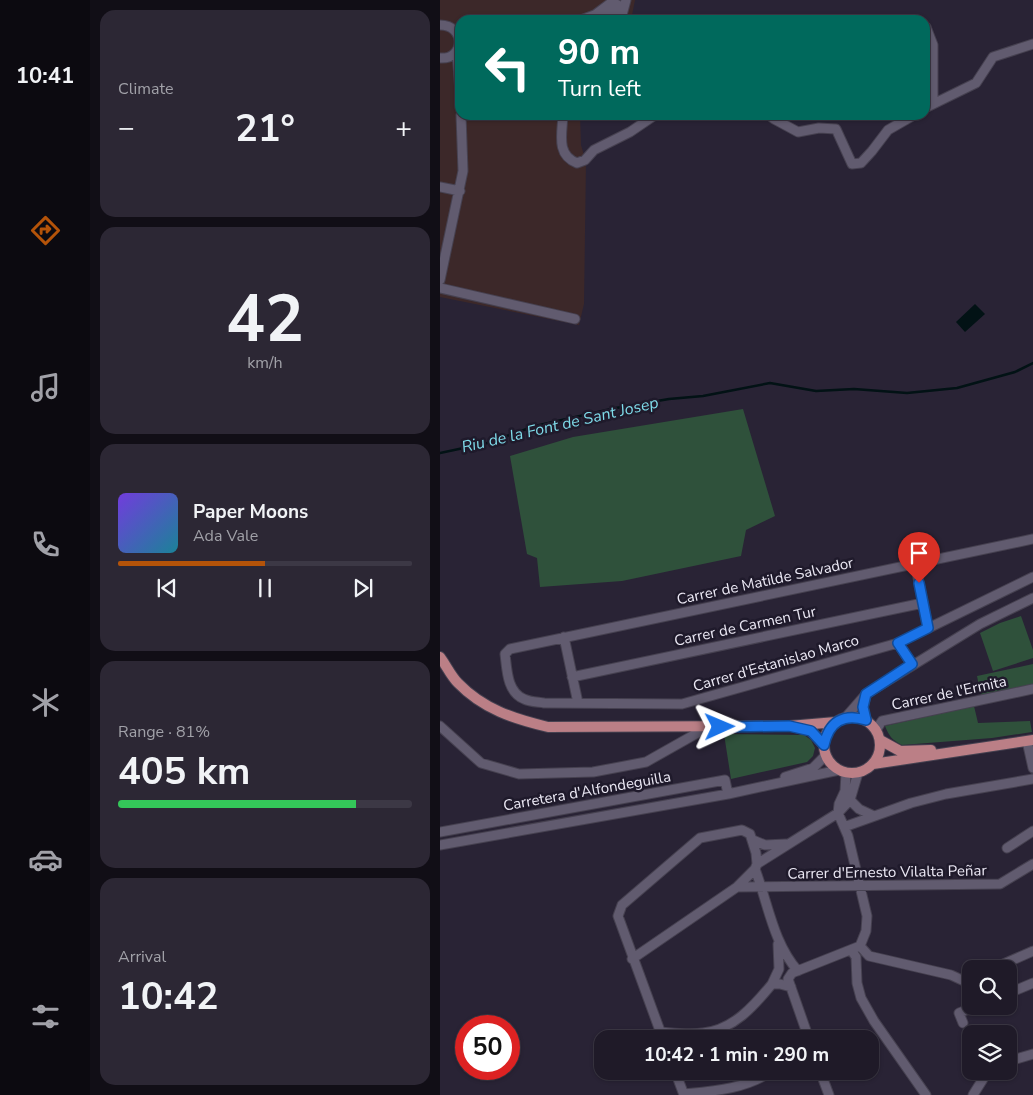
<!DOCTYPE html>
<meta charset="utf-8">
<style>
:root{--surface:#1f1a28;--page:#2c2734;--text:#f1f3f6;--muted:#a1a1a8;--line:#3c3845;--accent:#b45309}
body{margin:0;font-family:"Nunito Sans",sans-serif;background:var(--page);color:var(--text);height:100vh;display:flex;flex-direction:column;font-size:19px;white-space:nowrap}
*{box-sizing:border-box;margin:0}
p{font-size:16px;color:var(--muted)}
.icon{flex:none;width:28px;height:28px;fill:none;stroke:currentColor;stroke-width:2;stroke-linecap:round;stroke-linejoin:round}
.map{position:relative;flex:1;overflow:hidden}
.details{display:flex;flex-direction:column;gap:10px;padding:10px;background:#110e16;width:350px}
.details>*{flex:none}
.banner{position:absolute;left:15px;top:15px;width:475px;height:105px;border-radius:15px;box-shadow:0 1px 4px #0004,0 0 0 1px var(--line);background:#00695c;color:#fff;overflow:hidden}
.fabs{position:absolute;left:522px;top:960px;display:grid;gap:10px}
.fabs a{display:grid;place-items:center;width:55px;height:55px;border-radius:10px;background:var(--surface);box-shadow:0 1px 4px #0004,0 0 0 1px var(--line);font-size:25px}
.speed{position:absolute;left:15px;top:1015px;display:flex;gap:10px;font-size:25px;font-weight:700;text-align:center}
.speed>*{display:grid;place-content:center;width:65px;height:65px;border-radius:50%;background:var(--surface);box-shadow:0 1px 4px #0004,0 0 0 1px var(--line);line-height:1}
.speed .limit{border:8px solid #d22;background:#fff;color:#111}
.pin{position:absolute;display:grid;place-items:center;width:42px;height:42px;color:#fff;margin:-51px -21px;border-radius:50% 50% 50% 0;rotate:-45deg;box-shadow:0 0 5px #0007}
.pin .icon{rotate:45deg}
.me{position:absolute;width:55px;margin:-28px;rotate:89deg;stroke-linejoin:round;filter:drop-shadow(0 0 4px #0008)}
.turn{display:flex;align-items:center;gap:18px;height:105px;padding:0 20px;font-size:22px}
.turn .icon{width:65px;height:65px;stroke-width:2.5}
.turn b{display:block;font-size:35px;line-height:42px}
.big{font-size:38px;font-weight:700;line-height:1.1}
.details .tile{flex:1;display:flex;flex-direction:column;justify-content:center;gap:8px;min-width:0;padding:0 18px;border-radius:15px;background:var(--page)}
.details .dial{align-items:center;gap:0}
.dial b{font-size:65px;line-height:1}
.song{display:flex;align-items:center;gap:15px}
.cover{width:60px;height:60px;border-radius:8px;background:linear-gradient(135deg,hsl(260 70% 55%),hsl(190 70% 35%))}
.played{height:5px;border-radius:2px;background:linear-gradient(90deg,var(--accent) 50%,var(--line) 50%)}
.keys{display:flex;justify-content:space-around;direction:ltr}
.heat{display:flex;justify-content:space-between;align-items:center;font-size:28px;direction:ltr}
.charge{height:8px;border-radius:4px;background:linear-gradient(90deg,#34c759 81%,var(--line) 0)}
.trip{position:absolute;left:154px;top:1030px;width:285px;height:50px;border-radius:15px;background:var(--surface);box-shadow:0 1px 4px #0004,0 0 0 1px var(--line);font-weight:700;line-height:50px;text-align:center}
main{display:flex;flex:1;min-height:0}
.menu{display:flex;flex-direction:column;width:90px;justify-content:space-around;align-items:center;background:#0c0a10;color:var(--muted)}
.menu .icon{width:35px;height:35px}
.menu .selected{color:var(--accent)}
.menu b{font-size:22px;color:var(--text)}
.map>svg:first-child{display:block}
.industrial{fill:#3c2829}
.green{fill:#2f513b}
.water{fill:#021215}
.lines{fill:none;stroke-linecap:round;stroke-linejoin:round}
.stream{stroke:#021215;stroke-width:2.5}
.minor-casing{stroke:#464150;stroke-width:11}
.major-casing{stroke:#464150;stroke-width:12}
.minor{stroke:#615b6f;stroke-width:9}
.major{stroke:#bb7f86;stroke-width:10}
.route-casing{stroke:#114b97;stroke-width:12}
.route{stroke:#1a73e8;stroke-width:9}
.labels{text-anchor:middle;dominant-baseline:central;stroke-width:5;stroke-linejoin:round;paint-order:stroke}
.street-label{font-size:15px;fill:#ebe8f4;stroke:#1f1a2b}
.water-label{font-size:16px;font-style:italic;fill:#7fdcea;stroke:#1f1a2b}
</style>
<main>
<nav class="menu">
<b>10:41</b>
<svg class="icon selected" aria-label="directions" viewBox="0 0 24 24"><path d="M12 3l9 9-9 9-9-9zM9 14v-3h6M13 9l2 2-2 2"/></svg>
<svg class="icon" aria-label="music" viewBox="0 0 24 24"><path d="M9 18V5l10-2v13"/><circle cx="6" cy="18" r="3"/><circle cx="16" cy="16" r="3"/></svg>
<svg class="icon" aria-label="phone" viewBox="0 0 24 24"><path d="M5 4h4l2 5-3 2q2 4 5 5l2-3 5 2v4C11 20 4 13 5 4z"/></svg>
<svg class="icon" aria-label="climate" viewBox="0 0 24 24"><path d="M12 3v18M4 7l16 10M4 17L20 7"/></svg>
<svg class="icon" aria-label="car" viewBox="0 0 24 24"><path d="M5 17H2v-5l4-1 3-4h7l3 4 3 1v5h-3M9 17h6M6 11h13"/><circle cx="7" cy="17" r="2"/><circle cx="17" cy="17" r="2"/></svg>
<svg class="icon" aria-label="filters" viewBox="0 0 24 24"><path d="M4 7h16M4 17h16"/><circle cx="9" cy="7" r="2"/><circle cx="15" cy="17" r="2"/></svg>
</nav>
<section class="details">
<div class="tile"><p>Climate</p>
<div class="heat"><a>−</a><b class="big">21°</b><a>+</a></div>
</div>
<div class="tile dial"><b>42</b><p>km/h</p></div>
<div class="tile">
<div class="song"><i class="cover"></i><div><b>Paper Moons</b><p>Ada Vale</p></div></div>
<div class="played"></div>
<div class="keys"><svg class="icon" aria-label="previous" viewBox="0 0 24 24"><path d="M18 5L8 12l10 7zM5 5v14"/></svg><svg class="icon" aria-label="pause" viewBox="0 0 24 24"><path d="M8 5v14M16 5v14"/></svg><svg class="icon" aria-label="next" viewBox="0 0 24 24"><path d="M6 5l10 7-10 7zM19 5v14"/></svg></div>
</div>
<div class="tile"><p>Range · 81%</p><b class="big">405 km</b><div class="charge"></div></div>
<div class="tile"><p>Arrival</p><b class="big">10:42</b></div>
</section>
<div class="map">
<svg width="593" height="1095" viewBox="0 0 593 1095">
<rect width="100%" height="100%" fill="#292335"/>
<path class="industrial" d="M 0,0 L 195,0 L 191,20 L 20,20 L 20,115 L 140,115 L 141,145 L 146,162 L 144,304 L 139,325 L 0,297 Z"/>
<path class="green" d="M 303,409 L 335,516 L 306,530 L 301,556 L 182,581 L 100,587 L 97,558 L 87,554 L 70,456 L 133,437 Z
M 581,616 L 593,650 L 593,658 L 553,671 L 540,633 L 560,623 Z
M 593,664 L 593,684 L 541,696 L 537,676 Z
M 534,706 L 538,723 L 590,721 L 592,732 L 552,738 L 462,745 C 452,740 449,736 445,726 Z
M 284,734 L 364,735 L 371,740 L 375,748 L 373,756 L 367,762 L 291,779 Z"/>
<path class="water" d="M 535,304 L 545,314 L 525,332 L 516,322 Z"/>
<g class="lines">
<path class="stream" d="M 0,453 L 47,443 L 95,426 L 176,408 L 229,399 L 263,396 L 330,383 L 376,391 L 414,389 L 467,393 L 517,388 L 575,372 L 593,363"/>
<g class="minor-casing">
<path id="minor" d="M 172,5 L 177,20
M 156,14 L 172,2 L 178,5 L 182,17
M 182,15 L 186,0
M 141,20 L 168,10 L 173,11
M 0,25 C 26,25 25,60 0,58
M 486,27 L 493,45 L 493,103
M 17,50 L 20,93
M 485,108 L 536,83 L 553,57 L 593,44
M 123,115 C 122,134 116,155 137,163 L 145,160 L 154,150 L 190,132 L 215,115
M 329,115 L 334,119 L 358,132 L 379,128 L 396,129 L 412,164 L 421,163 L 432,151 L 448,130 L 474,115
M 0,187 L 20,191
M 0,280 L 23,171 L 21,115
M 0,288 L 135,319
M 593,539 L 70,649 L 65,654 C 67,670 67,692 84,699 C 90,702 98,702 104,703 L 242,704 L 458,643 L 593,577
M 475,563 L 488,628
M 124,637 L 138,703
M 458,643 L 472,665
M 132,677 L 483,603
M 426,696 L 423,707 L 426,720
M 405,718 L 426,694 L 540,624 L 593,598
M 0,726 L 41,763 L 79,774 L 153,772 L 206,762 L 268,727
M 436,730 L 442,721 L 593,689
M 587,741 L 593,768
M 406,773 L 405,791 L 399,804 L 398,813 L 408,836 L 427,916 L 426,931 L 420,946
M 345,777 L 373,768 L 386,755
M 410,800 L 419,809 L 434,816
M 404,827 L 471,803 L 506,794 L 593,779
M 0,832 L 285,780 L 288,794
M 313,840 L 325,845 L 346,844
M 0,845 L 288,794 L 399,770
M 567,848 L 593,831
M 317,864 L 398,813 L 410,800 L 418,773
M 315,869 C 328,903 333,943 358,971
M 297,887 L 560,884 L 593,864
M 411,950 L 416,957 L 417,983 L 421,998 L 434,1021 L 486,1095
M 192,959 L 297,887 L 315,869 L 317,864 L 316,853 L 310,834 L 302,830 L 260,838 L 182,905 L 178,916 L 223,1039
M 552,969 L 593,951
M 332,984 L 339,969 L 338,944
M 569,993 L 593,983
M 523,1023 L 519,1013 L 536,1006
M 220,1032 C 234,1033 249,1035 263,1033 C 293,1030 314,1006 332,984 L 340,984 L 351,987
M 369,1039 L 348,979 L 352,973 L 420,946 L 429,956 L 511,975 L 524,981 L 531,977
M 569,1061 L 593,1054
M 235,1071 L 244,1095
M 380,1071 L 389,1095
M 244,1094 C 275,1091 305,1089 332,1071
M 533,1095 L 548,1071"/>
</g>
<g class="major-casing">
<path id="major" d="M 0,657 C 6,665 11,676 18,683 C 43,709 74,719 108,727 L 349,726 L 396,722
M384 745a28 28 0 1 1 56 0a28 28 0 1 1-56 0Z
M 359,728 L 371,731 L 384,745
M 440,740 L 460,751 L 491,750
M 433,764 L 593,740"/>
</g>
<use href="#minor" class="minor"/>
<use href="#major" class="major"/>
</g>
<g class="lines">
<g class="route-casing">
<path id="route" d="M 280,727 L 349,726 L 371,731 L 384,745 C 389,722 403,713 426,720 L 423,707 L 426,694 L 472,664 L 458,643 L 488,628 L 479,583"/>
</g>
<use href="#route" class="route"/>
</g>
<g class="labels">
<g class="street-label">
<text transform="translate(325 581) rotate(-12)">Carrer de Matilde Salvador</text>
<text transform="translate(305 626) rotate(-12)">Carrer de Carmen Tur</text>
<text transform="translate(336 663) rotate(-16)">Carrer d'Estanislao Marco</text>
<text transform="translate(509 693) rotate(-12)">Carrer de l'Ermita</text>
<text transform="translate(147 791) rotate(-10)">Carretera d'Alfondeguilla</text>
<text transform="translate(447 872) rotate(-1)">Carrer d'Ernesto Vilalta Peñar</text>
</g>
<g class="water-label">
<text transform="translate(120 425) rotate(-13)">Riu de la Font de Sant Josep</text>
</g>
</g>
</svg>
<div class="fabs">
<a><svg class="icon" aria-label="search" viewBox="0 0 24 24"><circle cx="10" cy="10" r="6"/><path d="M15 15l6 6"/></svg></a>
<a><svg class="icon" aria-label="layers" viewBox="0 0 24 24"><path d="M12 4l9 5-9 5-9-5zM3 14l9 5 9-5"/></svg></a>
</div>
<div class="speed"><div class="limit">50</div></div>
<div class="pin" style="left:479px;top:583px;background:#d93025"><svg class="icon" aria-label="arrive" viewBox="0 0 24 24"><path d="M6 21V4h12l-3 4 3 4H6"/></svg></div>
<svg class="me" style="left:280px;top:727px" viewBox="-20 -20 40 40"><path d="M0-17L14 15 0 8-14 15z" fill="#1a73e8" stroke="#fff" stroke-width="4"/></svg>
<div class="trip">10:42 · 1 min · 290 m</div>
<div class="banner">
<div class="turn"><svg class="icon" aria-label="left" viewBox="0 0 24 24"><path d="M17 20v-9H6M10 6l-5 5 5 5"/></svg><div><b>90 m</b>Turn left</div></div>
</div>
</div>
</main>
